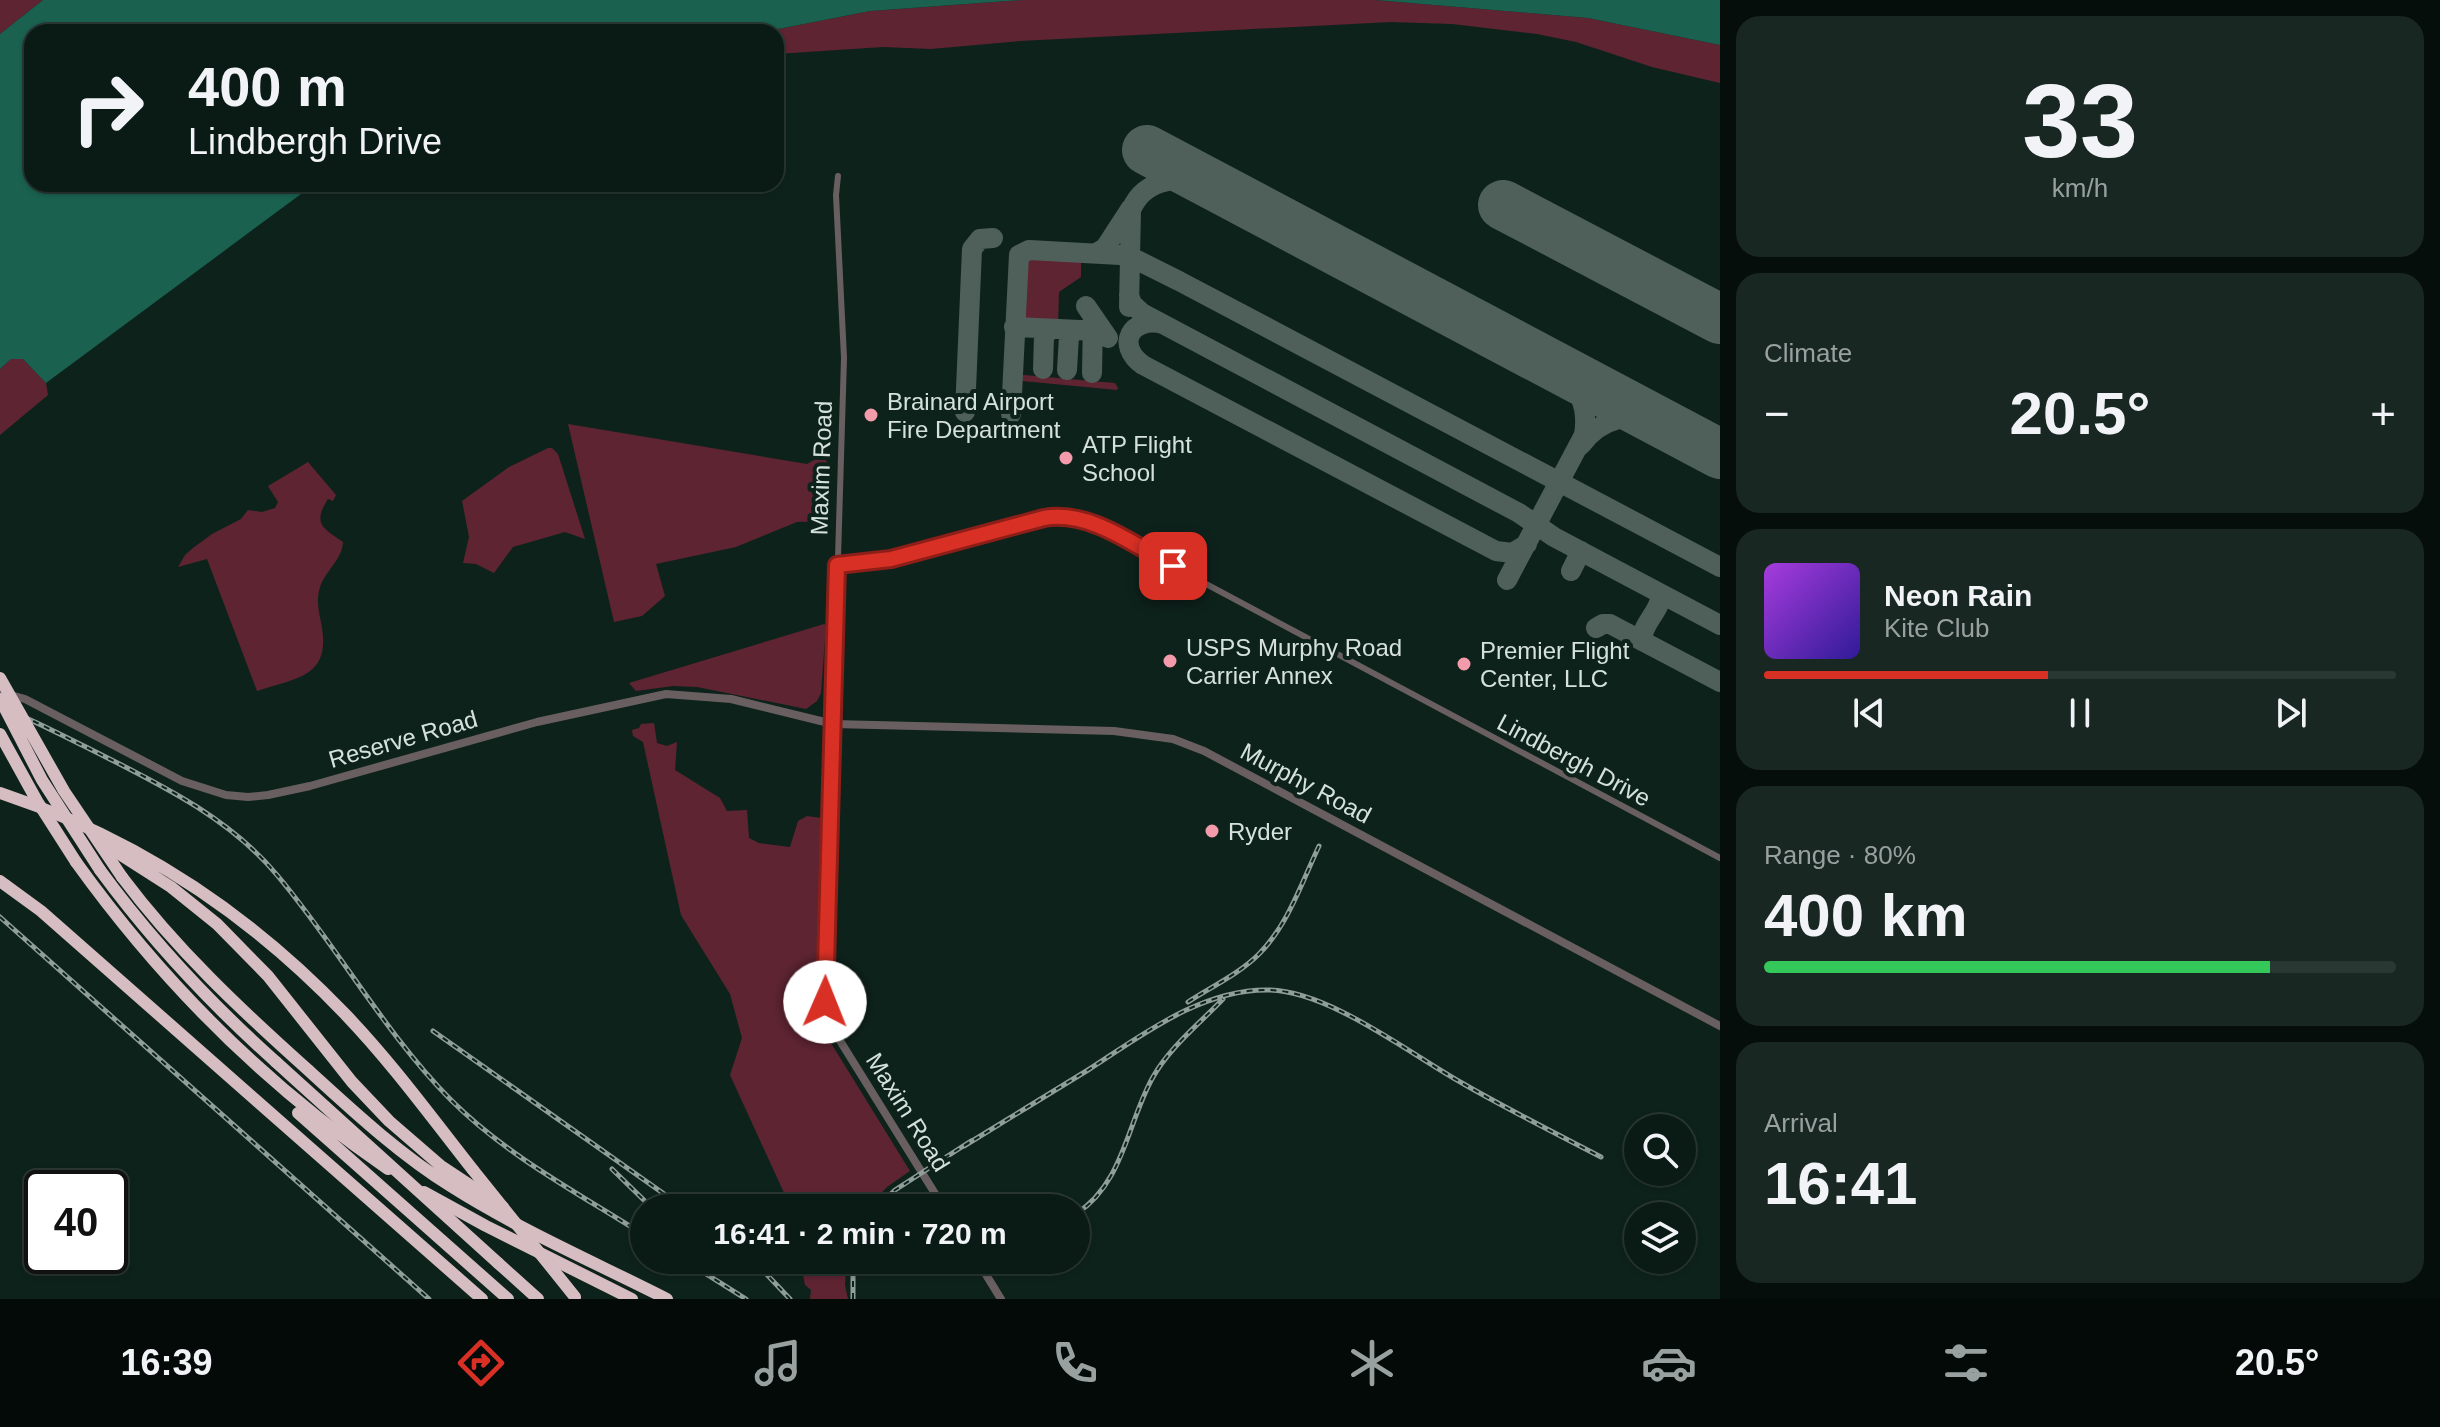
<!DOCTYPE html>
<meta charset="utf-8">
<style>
:root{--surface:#0a1a15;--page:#182722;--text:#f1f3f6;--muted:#99a1a0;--line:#2a3834;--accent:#d93025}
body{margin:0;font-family:Helvetica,sans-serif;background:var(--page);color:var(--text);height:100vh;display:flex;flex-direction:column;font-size:30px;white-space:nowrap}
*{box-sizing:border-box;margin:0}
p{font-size:26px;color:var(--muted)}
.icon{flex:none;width:44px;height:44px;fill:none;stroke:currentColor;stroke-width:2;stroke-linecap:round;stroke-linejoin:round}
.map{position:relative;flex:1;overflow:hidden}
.details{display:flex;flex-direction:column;gap:16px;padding:16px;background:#060e0c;width:720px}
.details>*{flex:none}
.banner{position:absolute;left:24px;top:24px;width:760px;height:168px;border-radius:24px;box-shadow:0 2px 6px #0004,0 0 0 2px var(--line);background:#0a1a15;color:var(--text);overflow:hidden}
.controls{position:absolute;left:1624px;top:1114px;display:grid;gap:16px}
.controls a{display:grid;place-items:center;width:72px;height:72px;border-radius:50%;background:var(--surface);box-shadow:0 2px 6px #0004,0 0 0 2px var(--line);font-size:40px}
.speed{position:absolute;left:24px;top:1170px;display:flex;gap:16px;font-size:40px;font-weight:700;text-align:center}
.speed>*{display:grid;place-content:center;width:104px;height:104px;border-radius:50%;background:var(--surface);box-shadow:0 2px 6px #0004,0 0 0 2px var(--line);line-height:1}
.speed .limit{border:4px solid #111;border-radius:12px;background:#fff;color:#111}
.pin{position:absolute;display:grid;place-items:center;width:68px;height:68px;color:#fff;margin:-34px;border-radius:16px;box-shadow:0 4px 12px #0006}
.me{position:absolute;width:88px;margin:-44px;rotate:1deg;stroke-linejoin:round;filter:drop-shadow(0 0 6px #0008)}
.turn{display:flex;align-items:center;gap:28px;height:168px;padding:0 32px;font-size:36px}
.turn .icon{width:104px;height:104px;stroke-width:2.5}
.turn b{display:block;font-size:56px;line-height:68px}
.big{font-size:60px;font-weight:700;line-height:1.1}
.details .card{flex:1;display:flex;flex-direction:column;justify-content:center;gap:12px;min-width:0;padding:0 28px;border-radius:24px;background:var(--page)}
.details .dial{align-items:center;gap:0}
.dial b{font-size:104px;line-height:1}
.song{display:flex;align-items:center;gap:24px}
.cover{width:96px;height:96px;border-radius:12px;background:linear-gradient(135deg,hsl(280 70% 55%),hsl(250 70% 35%))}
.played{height:8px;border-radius:4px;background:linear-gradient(90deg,var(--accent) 45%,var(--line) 45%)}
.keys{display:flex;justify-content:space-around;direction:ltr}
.heat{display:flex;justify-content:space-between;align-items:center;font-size:44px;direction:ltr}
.charge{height:12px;border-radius:6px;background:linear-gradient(90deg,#34c759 80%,var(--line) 0)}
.trip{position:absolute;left:630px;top:1194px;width:460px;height:80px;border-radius:40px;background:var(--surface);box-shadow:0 2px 6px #0004,0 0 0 2px var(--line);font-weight:700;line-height:80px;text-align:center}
.dock{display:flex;height:128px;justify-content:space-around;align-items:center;background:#040a08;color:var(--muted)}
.dock .icon{width:56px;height:56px}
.dock .current{color:var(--accent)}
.dock b{font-size:36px;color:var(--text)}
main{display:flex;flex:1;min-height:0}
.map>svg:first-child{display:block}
.green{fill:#5e2432}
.water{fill:#1a6150}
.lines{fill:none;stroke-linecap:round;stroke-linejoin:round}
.taxiway{stroke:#4f605b;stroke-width:20}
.runway{stroke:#4f605b;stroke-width:50}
.minor{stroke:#695f61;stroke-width:6}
.tertiary{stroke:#695f61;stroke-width:8}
.motorway{stroke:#d5bdc1;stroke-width:12}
.rail-casing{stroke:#909e9a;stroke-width:5}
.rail{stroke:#0e221c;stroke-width:2;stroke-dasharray:6;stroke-linecap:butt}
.motorway-bridge{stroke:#d5bdc1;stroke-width:12}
.route-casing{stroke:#8d1f18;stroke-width:20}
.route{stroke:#d93025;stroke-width:14}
.poi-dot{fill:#f39aab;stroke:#0e221c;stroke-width:3}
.labels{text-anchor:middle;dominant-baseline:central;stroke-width:8;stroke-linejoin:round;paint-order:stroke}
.poi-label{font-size:24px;fill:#d5e1dd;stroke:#0e221c;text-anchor:start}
.street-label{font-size:24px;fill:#d5e1dd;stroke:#0e221c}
</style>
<main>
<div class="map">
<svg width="1720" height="1299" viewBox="0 0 1720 1299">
<rect width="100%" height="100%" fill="#0e221c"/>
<path class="green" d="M 0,0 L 43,0 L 0,34 Z
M 1023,0 L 1375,0 L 1588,18 L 1720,45 L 1720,83 L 1652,67 L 1576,42 L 1537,34 L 1452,24 L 1391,22 L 1020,41 L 931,49 L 883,47 L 776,54 L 776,32 L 763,32 L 870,11 Z
M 362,184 L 413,184 C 396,191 375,201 362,184 Z
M 1040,257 L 1081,258 L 1081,277 L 1059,292 L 1058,327 L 1028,326 L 1021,321 L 1023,270 L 1030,259 Z
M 11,359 L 23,359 L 46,383 L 48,395 L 0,435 L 0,369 Z
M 1024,375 L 1115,383 L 1118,388 L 1117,390 L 1022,381 L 1021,376 Z
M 568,424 L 807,464 L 823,455 L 832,470 L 829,521 L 797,522 L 736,547 L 656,564 L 665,596 L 642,616 L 614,622 Z
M 548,448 L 552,448 L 558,454 L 585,539 L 565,532 L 513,547 L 494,573 L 476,564 L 463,563 L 469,537 L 462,501 L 509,467 Z
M 308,462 L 336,495 L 333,501 L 328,499 C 312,524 323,528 343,542 C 342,561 323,572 319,591 C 316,603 320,616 322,628 C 330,678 295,678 257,691 L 207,559 L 178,567 L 185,555 L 193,548 L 212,534 L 241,519 L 248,510 L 262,512 L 275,508 L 278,502 L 268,486 Z
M 824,624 L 826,625 L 821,693 L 817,701 L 806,709 L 697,687 L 673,686 L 636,691 L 629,683 Z
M 654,723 L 657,743 L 667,746 L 677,742 L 675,770 L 720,798 L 727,811 L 747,810 L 749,838 L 759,843 L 790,847 L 798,821 L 807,816 L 821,818 L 816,1009 L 826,1035 L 910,1171 L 887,1187 L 867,1208 L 791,1208 L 730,1075 L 742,1038 L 730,994 L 681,915 L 643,742 L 633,736 L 632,730 L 639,728 L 641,724 Z
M 786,1260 L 847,1260 L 845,1285 L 848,1299 L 810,1299 L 811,1290 L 805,1285 L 803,1275 L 782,1265 Z"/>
<path class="water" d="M 43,0 L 1023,0 L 870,11 L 763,32 L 32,32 L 32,184 L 326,184 L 301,194 L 46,383 L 23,359 L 11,359 L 0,369 L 0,34 Z
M 1375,0 L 1720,0 L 1720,45 L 1588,18 Z"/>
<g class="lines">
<path class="taxiway" d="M 1098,252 L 1105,248 L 1131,208
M 1129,295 L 1132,304 L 1142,313 L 1519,513 L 1554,537 L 1720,625
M 1086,306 L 1108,338
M 1129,307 L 1131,210 C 1145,176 1185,175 1215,186
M 1163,324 C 1131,316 1115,345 1143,365 L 1496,551 L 1512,553 L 1527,544
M 1014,327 L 1101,331 L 1105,333
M 1043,369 L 1044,336 L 1051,329
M 1067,370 L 1069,336 L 1076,330
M 1092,373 L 1093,318
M 965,412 L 972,249 L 980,239 L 993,238
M 1011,414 L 1019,255 L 1029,250 L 1120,255 L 1137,260 L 1179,281 L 1720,567
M 1581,445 C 1602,417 1629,413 1661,422
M 1571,571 L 1581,551
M 1507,580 L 1584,435 C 1589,405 1578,385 1555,366
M 1596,628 L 1603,624 L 1610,624 L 1720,682
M 1642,641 C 1641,624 1661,611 1661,594"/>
<path class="runway" d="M 1147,150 L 1720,454
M 1503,205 L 1720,319"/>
<path class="minor" d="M 837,565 C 893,563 947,545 1000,530 C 1021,524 1044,514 1066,516 C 1078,517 1090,522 1101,528 L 1720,858
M 833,724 L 844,358 L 836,195 L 838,176"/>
<path class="tertiary" d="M 0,692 L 25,699 L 182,781 L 226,795 L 248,797 L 268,795 L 310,786 L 537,722 L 666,694 L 731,699 L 833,724 L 1114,731 L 1173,739 L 1204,751 L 1720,1026
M 833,724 L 825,1002 L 829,1023 L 944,1208
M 977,1260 L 1001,1299"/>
<path class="motorway" d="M 0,793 C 133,837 249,913 346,1015 C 392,1063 432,1118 473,1170
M 99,841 L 171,887 L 217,924 L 268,976 L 352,1082 L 389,1121 L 441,1166 L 503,1207
M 76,862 C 163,983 265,1085 388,1169
M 100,870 C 152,941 210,1003 276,1062
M 122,877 C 176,949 240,1009 307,1069 C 353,1111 399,1154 452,1187 C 520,1230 596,1263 667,1299
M 0,881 L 41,911 L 482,1299
M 298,1113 L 508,1299
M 424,1192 L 486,1226 L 632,1299
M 498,1263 L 538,1299"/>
<g class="rail-casing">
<path id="rail" d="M 0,707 C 30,718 59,734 88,748 C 155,782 228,816 277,875 C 337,946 386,1035 451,1100 C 507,1156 578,1193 644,1235
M 0,917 L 429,1299
M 1188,1002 C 1211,987 1239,974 1259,954 C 1288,925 1302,882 1319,846
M 433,1031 L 684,1208
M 964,1146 C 1005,1121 1047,1095 1088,1070 C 1141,1036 1201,989 1268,990 C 1328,990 1410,1054 1462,1083 C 1507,1109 1555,1133 1601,1157
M 612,1169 L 652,1208
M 877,1208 L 895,1190 L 971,1141
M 1076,1214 C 1124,1183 1127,1123 1153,1077 C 1170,1047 1199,1024 1223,999
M 684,1260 L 746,1299
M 753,1260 L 790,1299
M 853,1299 L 853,1260"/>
</g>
<use href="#rail" class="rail"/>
<path class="motorway-bridge" d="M 0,678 L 64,791 L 122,877
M 0,699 L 42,780 L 100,870
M 0,734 L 37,801 L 76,862
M 276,1062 L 498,1263
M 473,1170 L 575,1297"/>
</g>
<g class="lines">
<g class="route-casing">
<path id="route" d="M 825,1002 L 837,565 L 891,559 L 1044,518 C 1090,510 1134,545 1173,566"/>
</g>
<use href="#route" class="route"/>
</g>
<g class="poi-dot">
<circle cx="871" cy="415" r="8"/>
<circle cx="1066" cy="458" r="8"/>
<circle cx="1170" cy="661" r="8"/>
<circle cx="1464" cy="664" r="8"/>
<circle cx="1212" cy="831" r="8"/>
</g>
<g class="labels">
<g class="poi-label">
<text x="887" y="401">Brainard Airport<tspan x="887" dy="28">Fire Department</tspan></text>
<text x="1082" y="444">ATP Flight<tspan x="1082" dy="28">School</tspan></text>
<text x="1186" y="647">USPS Murphy Road<tspan x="1186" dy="28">Carrier Annex</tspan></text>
<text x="1480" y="650">Premier Flight<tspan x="1480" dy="28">Center, LLC</tspan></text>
<text x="1228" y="831">Ryder</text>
</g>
<g class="street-label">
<text transform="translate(821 468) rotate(-88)">Maxim Road</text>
<text transform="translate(403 739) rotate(-16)">Reserve Road</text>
<text transform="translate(1574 760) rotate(28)">Lindbergh Drive</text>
<text transform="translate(1306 783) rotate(28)">Murphy Road</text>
<text transform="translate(908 1112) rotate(58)">Maxim Road</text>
</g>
</g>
</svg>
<div class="controls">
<a><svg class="icon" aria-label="search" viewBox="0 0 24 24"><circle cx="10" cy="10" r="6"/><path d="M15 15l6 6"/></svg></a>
<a><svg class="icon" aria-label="layers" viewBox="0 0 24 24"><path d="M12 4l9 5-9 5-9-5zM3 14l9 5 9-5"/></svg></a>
</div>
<div class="speed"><div class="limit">40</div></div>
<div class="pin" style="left:1173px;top:566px;background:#d93025"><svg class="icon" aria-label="arrive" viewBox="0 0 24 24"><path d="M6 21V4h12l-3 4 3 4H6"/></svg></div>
<svg class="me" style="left:825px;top:1002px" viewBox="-20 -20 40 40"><circle r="19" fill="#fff"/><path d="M0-13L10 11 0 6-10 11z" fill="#d93025"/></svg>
<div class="trip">16:41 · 2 min · 720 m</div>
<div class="banner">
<div class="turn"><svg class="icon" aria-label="right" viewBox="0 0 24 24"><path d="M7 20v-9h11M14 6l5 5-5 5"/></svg><div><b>400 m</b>Lindbergh Drive</div></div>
</div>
</div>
<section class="details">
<div class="card dial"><b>33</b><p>km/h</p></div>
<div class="card"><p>Climate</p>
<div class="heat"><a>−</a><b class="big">20.5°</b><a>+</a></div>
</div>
<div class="card">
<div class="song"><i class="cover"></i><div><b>Neon Rain</b><p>Kite Club</p></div></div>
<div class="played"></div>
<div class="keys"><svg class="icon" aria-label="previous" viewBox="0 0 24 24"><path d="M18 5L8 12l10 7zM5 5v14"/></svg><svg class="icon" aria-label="pause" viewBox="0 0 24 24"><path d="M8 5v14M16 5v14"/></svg><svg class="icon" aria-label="next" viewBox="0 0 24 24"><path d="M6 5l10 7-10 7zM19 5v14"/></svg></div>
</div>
<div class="card"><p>Range · 80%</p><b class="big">400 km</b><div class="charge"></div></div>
<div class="card"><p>Arrival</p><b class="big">16:41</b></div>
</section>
</main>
<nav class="dock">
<b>16:39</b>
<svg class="icon current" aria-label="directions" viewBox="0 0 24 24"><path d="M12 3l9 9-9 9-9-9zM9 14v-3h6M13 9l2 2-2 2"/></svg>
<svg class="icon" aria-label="music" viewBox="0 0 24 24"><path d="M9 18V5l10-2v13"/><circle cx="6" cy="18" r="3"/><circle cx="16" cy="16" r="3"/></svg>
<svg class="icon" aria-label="phone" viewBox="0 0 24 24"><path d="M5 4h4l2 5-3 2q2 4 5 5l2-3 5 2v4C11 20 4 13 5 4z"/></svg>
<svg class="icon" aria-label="climate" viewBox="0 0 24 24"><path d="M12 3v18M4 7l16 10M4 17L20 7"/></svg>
<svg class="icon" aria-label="car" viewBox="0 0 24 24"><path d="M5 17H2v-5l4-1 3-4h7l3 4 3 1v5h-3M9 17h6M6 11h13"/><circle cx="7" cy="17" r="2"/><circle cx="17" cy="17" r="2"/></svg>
<svg class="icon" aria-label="filters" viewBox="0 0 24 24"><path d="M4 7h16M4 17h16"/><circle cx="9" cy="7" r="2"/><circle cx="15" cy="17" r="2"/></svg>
<b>20.5°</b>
</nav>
